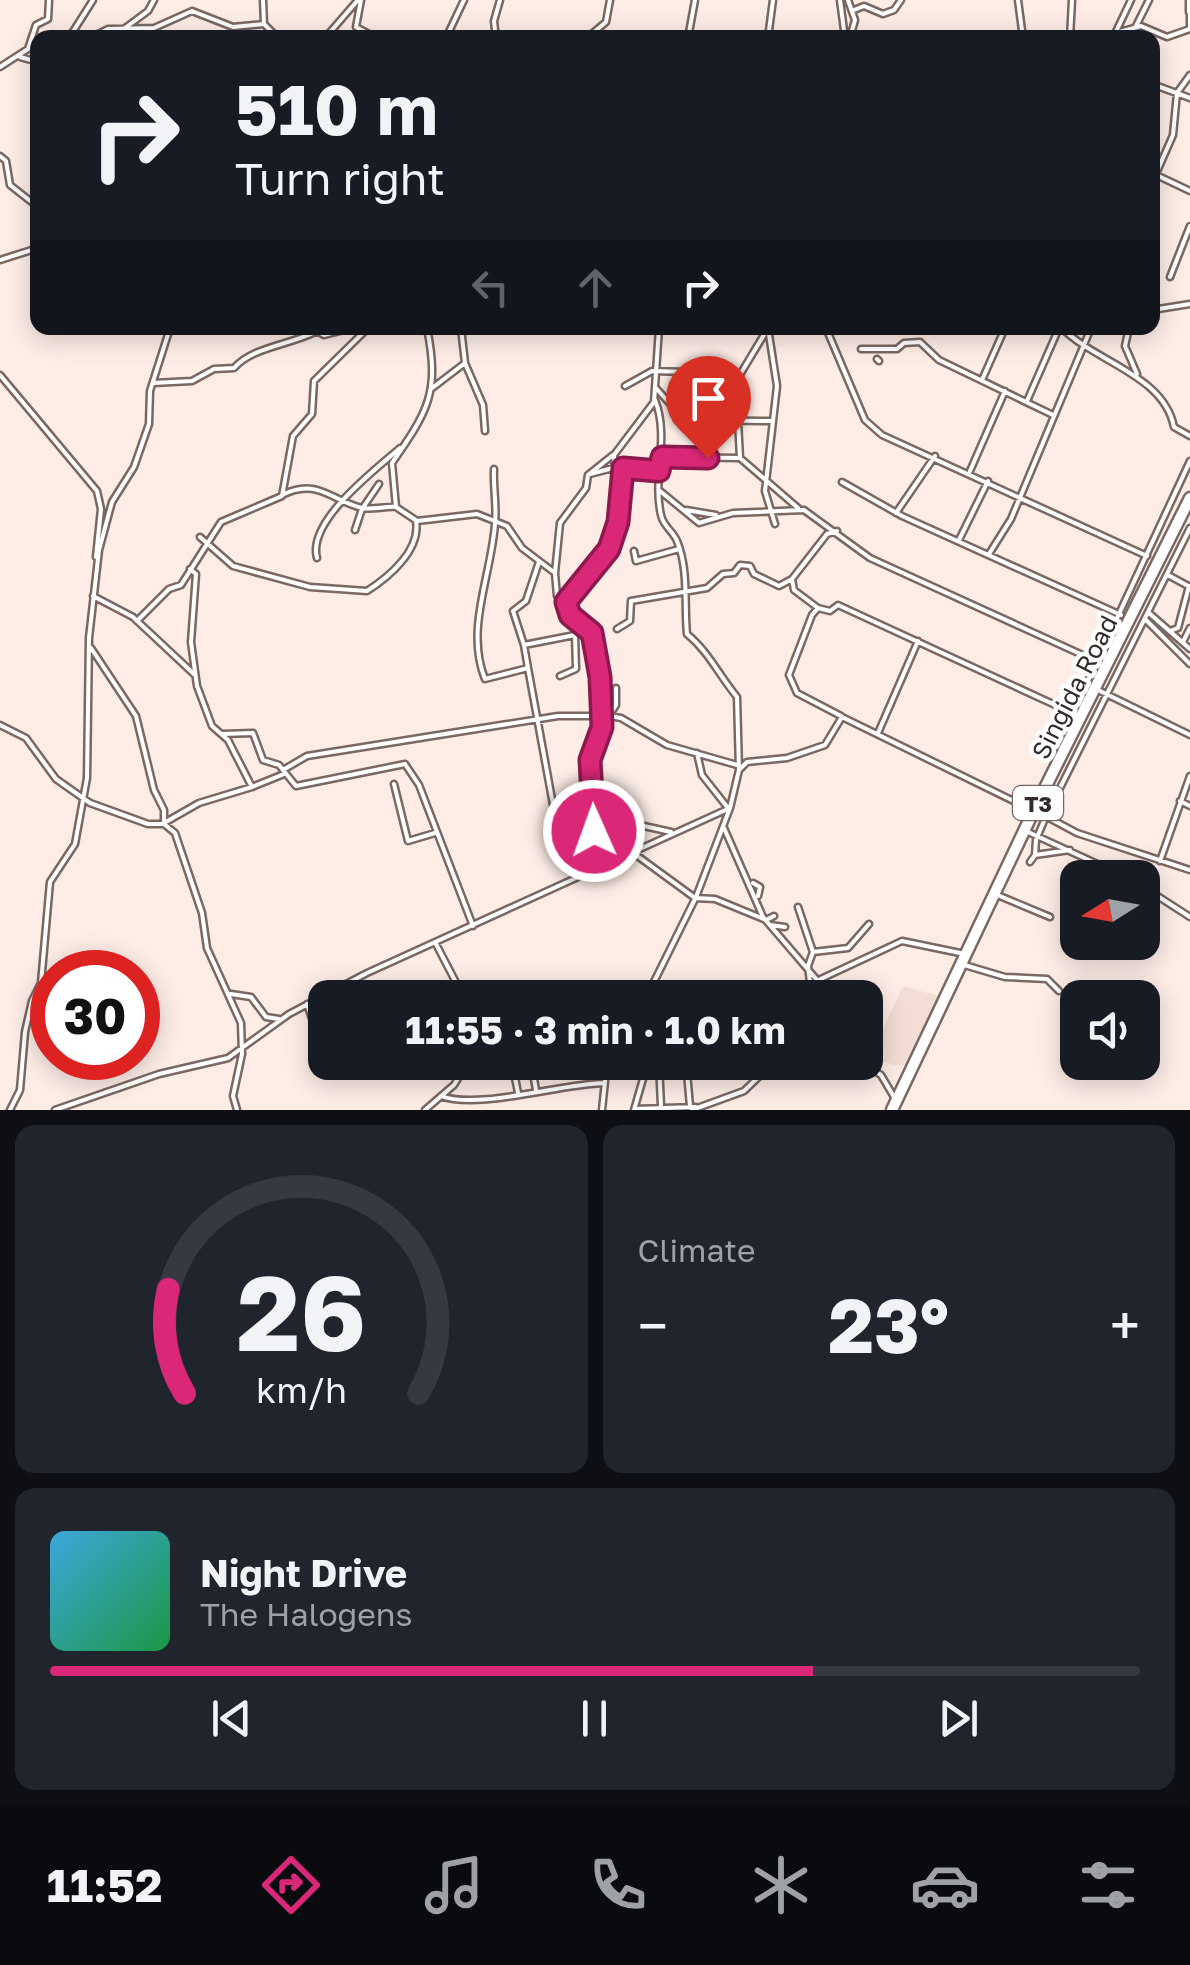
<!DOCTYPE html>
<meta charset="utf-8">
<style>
:root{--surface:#171b24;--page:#20242c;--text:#f1f3f6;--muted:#9ea1a6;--line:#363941;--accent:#db2777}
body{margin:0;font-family:"Golos Text",sans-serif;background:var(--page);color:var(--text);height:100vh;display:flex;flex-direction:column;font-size:38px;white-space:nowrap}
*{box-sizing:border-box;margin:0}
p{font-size:32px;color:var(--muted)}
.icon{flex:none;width:55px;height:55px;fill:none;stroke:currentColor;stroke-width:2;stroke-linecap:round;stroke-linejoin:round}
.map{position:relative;height:1110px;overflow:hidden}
.side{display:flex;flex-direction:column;gap:15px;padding:15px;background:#0d0f14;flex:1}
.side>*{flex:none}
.guide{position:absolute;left:30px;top:30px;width:1130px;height:305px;border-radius:20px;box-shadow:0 5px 25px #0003;background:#171b24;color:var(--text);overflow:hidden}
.needle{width:65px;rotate:259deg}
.controls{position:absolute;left:1060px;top:860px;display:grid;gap:20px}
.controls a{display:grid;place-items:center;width:100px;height:100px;border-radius:20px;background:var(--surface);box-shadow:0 5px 25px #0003;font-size:50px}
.speed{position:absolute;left:30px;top:950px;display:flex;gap:20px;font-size:50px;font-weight:700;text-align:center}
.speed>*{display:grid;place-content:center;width:130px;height:130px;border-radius:50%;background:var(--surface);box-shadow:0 5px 25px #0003;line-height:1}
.speed .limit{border:15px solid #d22;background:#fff;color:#111}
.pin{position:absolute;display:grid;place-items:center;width:85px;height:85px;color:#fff;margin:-102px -42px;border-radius:50% 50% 50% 0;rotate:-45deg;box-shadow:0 0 10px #0007}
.pin .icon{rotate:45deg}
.me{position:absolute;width:110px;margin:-55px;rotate:358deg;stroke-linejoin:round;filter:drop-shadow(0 0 8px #0008)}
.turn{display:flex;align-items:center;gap:35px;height:210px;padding:0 40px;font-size:45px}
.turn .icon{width:130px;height:130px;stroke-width:2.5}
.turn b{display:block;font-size:70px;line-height:85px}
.lanes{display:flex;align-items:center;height:95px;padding:0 40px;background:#0003;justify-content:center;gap:50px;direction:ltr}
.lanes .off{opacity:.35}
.big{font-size:75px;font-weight:700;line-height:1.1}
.side .tile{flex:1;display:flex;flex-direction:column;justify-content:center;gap:15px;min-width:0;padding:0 35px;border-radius:20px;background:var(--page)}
.side .dial{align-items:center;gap:0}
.dial svg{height:260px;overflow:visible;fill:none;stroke:var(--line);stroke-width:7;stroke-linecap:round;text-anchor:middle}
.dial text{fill:var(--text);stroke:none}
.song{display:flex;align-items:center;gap:30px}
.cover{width:120px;height:120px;border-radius:15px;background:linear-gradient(135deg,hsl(200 70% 55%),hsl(140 70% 35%))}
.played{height:10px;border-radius:5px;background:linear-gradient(90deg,var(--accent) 70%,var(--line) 70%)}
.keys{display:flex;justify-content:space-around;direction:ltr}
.heat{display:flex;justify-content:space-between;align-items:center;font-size:55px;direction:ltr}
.side .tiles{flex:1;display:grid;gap:15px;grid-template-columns:1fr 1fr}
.tile:last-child{grid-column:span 2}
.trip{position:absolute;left:308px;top:980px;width:575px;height:100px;border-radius:20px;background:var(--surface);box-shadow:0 5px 25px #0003;font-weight:700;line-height:100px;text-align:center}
.tab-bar{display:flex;height:160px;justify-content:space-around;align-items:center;background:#090b0e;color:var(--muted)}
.tab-bar .icon{width:70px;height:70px}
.tab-bar .active{color:var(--accent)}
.tab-bar b{font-size:45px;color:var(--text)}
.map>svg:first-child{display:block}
.built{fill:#f3ddd5}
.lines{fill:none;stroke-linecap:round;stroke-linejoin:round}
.street-casing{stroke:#7a6862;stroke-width:9}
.highway-casing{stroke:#7a6862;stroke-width:15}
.street{stroke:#fff;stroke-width:4}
.highway{stroke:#fff;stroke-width:10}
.route-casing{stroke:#8e194d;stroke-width:25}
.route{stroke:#db2777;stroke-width:18}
.labels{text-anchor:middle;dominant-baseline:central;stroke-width:9;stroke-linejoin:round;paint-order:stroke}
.shield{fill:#fff;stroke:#706b69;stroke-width:2.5}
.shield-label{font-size:22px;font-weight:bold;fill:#332b29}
.street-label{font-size:25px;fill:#332b29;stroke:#fff}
</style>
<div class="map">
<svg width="1190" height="1110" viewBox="0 0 1190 1110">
<rect width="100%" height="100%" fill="#feede7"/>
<path class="built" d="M 903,986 L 938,996 L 905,1065 L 894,1065 L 870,1057 Z"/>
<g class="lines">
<g class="street-casing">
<path id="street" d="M 263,0 L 264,24 L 278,38
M 361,0 L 356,27 L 376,38
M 840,0 L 845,38
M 848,0 L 855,20 L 850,38
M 1018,0 L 1023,38
M 1189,0 L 1189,12
M 854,10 L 864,6 L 883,14 L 894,10 L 901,0
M 1136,26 L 1149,0
M 125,28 L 148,11 L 154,0
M 1116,33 L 1141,26 L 1167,37 L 1190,29 L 1190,10
M 69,38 L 93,0
M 90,38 L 108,29 L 154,28 L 192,11 L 233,27 L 264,24
M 325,38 L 358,0
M 446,38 L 464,0
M 496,38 L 494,21 L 500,0
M 587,38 L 606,22 L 610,0
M 688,38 L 695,0
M 768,38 L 773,0
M 1070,38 L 1072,0
M 1113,38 L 1131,0
M 20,57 L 38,62
M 0,67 L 28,49 L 36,25 L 48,19 L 49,0
M 1152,84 L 1190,98
M 0,156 L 6,161 L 10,185 L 38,207
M 1152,173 L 1190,191
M 1152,183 L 1173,135 L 1177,93 L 1190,75
M 0,260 L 38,248
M 1170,277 L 1190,226
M 1152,310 L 1190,304
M 427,328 C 440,393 428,411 392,463 L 396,507 L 417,521 L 477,514 L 507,526 L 522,548 L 555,573 L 557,596 L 566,607
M 768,328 L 777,386 L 773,421
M 826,328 L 865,420 L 882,435 L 1147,556
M 1062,328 C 1095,362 1164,375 1174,427 L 1190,436
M 1129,328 L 1125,346 L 1137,374
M 861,349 L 897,349 L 904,343 L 920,342 L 939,360 L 1053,415
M 877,359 L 879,361
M 465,363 L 483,405 L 485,431
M 0,375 L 97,491 L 101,509 L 96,557
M 738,378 L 768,328
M 982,380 L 1005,328
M 153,383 L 192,381 L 214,369 L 234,368 C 254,346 291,345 317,331 L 324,335 L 352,328
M 625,386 L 652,371 L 721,373
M 655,387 L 673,407 L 677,420 L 773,421 L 765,491 L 775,524
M 431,389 L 465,363 L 461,328
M 728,389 L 737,402 L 740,458
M 655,400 C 670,438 652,477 661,515 C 663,526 673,531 677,541 C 689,570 684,604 687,634 C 708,651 719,675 737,697 L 739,770
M 1027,401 L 1059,328
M 663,457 L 740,458 L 798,508
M 494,469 C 493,487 497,506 495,524 C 491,577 465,629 485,679 L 528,668 L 524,645 L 575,635 L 581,627
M 970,471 L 1005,391
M 590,474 L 613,468 L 659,471
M 842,482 L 902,516 L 1121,615
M 660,491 L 699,523 L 733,513 L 804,510 L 870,558 L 1098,662
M 282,495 C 317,477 332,501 362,508 C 372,510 386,506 396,507
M 686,510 L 716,515
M 896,513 L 935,456
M 355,530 L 362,509 L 379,484
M 200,537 L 233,566 L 310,587 L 367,591 C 389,577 421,550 416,521
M 959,540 L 988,481
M 634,551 L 636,561 L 679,549
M 989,554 L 1011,519 L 1091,328
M 317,558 C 307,521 374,471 400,448
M 555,573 L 560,523 L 586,488 L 588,475 L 613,455
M 1168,575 L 1190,587
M 93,596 L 133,617 L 195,675
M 818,608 L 794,590 L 792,579 L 827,534 L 837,531
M 1149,613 L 1190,649
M 1146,620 L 1190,664
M 137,621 L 169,589 L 181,585 L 221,522 L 282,496 L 293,436 L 312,414 L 314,381 L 368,328
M 617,629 L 630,621 L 631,601 L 707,588 L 723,574 L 734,573 L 740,565 L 750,566 L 754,574 L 779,586 L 792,579
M 1170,631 L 1178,628 L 1189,586
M 1183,642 L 1190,628
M 524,645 L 513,611 L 526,601 L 539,562
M 91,648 L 136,716 L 154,790 L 164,810 L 164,824
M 528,668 L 554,810
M 560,676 L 576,669 L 575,635
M 1096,689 L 1190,735
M 603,703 L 609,716 L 621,718 L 667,745 L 737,765
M 1073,713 L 1190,461
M 841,716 L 797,693 L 789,675 L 812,615 L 818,608 L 830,611 L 838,605 L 1077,715
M 0,725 L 26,738 L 56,779 L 90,803 L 148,824 L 164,824 L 175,833 L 202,913 L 207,948 L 241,1023 L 242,1054 L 233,1096 L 237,1110
M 878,733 L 918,641
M 222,734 L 253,733 L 263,760 L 279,765 L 296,786 L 405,764 L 419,785 L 473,926
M 697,753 L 702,775 L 728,808
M 283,770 L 307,756 L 558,716 L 609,716 L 616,705 L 616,688
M 394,784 L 408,841 L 435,833
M 252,787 L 284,774
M 1180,801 L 1190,806
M 607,803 L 635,824 L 671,832
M 1036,811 L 1077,833 L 1190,870
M 164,823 L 199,803 L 252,787 L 228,740 L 212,726 L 197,686 L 191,642 L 196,574 L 190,569
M 724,828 L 763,917 L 817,980
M 1028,832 L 1128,878
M 632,852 L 695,898 L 715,899 L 766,920 L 774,916
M 1035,855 L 1036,840 L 1046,816 L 1190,528
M 1160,861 L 1190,776
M 1030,862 L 1035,855 L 1070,850
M 583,874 L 594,831 L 589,799 L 591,752 L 603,716 L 591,633 L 570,615 L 565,602 L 609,549 L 618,522 L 614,455 L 654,402 L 659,328
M 753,883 L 760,887 L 758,896
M 1142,886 L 1190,917
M 995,894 L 1050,917
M 798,907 L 813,952
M 770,925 L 785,927
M 436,944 L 464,998
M 961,964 L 1005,977 L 1047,979 L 1059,991
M 810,983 L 808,966 L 813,952 L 848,948 L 869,924
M 650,991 L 664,998
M 231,994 L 251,997 L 266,1017 L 279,1019
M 550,998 L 584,989 L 601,998
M 646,998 L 696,897 L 730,808 L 739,770 L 747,762 L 787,758 L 825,745 L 842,717 L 1032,810
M 780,998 L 902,941 L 965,954
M 307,1004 L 325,1056
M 512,1062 L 518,1093
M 531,1062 L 536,1090
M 686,1062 L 690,1106
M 861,1062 L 881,1075 L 894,1097
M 659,1063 L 661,1106
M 661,1064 L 686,1065
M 515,1072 L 532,1071
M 325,1075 L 327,1062
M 441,1096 C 478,1110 559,1084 604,1083
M 635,1109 L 696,1107
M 10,1110 L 20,1090 L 25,1032 L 32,1001 L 41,983 L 50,882 L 75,844 L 87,778 L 89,638 L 99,550 L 112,502 L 134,467 L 149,424 L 150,391 L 170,328
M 55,1110 L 159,1074 L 228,1058 L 289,1014 L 367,973 L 730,808
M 425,1110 L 454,1085 L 468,1062
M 602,1110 L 607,1062
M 634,1110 L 645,1072 L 655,1062
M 692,1110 L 744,1091 L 774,1062"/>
</g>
<g class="highway-casing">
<path id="highway" d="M 892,1110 L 1034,810 L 1190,498"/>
</g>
<use href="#street" class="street"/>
<use href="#highway" class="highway"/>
</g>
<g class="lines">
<g class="route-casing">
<path id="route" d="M 594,831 L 590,760 L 602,727 L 600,677 L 592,633 L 570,615 L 566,602 L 609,549 L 618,522 L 623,468 L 659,471 L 662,457 L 708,458"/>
</g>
<use href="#route" class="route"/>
</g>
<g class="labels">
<rect class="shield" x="1013" y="786" width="50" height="34" rx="8"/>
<g class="shield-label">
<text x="1038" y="803">T3</text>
</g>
<g class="street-label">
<text transform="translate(1074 687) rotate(-63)">Singida Road</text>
</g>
</g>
</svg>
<div class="controls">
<a><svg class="needle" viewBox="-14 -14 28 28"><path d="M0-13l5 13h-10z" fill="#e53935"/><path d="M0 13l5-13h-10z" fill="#9ea1a6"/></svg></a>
<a><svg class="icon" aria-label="sound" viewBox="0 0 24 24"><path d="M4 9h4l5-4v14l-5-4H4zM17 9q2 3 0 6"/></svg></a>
</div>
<div class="speed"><div class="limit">30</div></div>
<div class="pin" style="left:708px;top:458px;background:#d93025"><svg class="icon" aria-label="arrive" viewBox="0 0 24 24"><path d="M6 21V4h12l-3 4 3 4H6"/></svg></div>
<svg class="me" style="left:594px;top:831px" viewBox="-20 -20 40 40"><circle r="17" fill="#db2777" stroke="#fff" stroke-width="3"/><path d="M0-11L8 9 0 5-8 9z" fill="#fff"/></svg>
<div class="trip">11:55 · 3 min · 1.0 km</div>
<div class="guide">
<div class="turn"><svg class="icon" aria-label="right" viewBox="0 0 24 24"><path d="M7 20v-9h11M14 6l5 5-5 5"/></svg><div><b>510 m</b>Turn right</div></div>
<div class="lanes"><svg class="icon off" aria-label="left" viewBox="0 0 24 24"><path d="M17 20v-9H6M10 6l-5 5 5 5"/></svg><svg class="icon off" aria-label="ahead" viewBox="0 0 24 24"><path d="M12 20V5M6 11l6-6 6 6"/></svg><svg class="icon" aria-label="right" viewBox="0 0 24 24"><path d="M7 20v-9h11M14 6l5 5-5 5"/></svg></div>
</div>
</div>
<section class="side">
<div class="tiles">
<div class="tile dial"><svg viewBox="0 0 100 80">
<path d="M14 69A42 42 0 1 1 86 69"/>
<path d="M14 69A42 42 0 0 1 9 37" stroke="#db2777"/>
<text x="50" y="56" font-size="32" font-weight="700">26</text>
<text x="50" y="72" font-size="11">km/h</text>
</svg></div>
<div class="tile"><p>Climate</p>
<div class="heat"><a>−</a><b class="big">23°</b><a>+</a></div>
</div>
<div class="tile">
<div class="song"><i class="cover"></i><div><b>Night Drive</b><p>The Halogens</p></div></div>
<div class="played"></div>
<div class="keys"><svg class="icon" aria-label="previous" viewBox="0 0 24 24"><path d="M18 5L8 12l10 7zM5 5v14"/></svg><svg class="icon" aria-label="pause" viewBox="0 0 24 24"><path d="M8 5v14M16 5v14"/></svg><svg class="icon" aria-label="next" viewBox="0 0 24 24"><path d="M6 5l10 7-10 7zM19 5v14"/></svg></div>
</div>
</div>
</section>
<nav class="tab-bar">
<b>11:52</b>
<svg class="icon active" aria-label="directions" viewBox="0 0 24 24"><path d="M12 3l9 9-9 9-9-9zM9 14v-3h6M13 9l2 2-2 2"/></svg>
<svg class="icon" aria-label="music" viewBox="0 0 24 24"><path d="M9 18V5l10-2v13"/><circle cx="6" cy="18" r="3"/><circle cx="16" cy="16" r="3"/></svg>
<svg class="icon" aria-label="phone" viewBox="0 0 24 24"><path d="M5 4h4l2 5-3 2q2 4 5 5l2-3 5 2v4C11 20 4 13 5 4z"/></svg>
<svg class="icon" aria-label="climate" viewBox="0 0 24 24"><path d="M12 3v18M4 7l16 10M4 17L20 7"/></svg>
<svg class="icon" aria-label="car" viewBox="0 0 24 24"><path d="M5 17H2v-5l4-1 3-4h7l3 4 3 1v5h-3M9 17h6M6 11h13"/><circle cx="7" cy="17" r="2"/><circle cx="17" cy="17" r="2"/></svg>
<svg class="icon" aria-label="filters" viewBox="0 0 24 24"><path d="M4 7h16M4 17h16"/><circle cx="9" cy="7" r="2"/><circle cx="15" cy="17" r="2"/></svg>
</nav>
